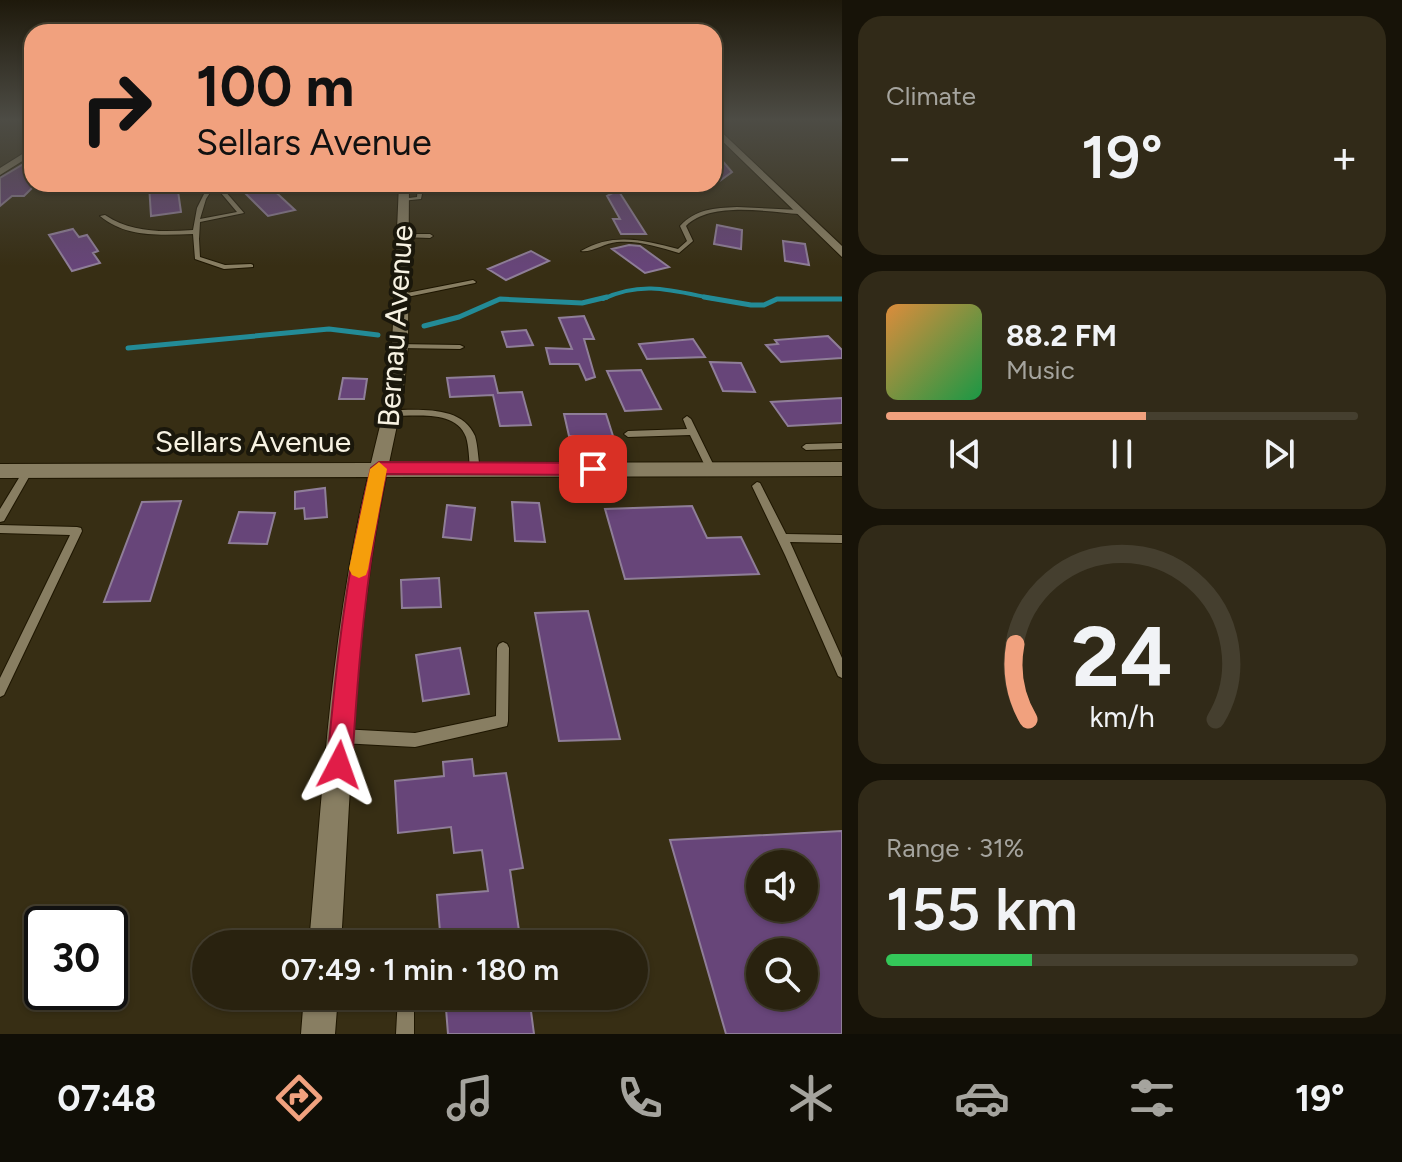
<!DOCTYPE html>
<meta charset="utf-8">
<style>
:root{--surface:#29220f;--page:#312a18;--text:#f1f3f6;--muted:#a5a49e;--line:#453f2f;--accent:#f1a17e}
body{margin:0;font-family:Figtree,sans-serif;background:var(--page);color:var(--text);height:100vh;display:flex;flex-direction:column;font-size:30px;white-space:nowrap}
*{box-sizing:border-box;margin:0}
p{font-size:26px;color:var(--muted)}
.icon{flex:none;width:44px;height:44px;fill:none;stroke:currentColor;stroke-width:2;stroke-linecap:round;stroke-linejoin:round}
.map{position:relative;flex:1;overflow:hidden}
.drawer{display:flex;flex-direction:column;gap:16px;padding:16px;background:#171308;width:560px}
.drawer>*{flex:none}
.guide{position:absolute;left:24px;top:24px;width:698px;height:168px;border-radius:24px;box-shadow:0 2px 6px #0004,0 0 0 2px var(--line);background:#f1a17e;color:#111;overflow:hidden}
.controls{position:absolute;left:746px;top:850px;display:grid;gap:16px}
.controls a{display:grid;place-items:center;width:72px;height:72px;border-radius:50%;background:var(--surface);box-shadow:0 2px 6px #0004,0 0 0 2px var(--line);font-size:40px}
.speed{position:absolute;left:24px;top:906px;display:flex;gap:16px;font-size:40px;font-weight:700;text-align:center}
.speed>*{display:grid;place-content:center;width:104px;height:104px;border-radius:50%;background:var(--surface);box-shadow:0 2px 6px #0004,0 0 0 2px var(--line);line-height:1}
.speed .limit{border:4px solid #111;border-radius:12px;background:#fff;color:#111}
.pin{position:absolute;display:grid;place-items:center;width:68px;height:68px;color:#fff;margin:-34px;border-radius:16px;box-shadow:0 4px 12px #0006}
.me{position:absolute;width:88px;margin:-44px;rotate:4deg;stroke-linejoin:round;filter:drop-shadow(0 0 6px #0008)}
.turn{display:flex;align-items:center;gap:28px;height:168px;padding:0 40px;font-size:36px}
.turn .icon{width:104px;height:104px;stroke-width:2.5}
.turn b{display:block;font-size:56px;line-height:68px}
.big{font-size:60px;font-weight:600;line-height:1.1}
.drawer .card{flex:1;display:flex;flex-direction:column;justify-content:center;gap:12px;min-width:0;padding:0 28px;border-radius:24px;background:var(--page)}
.drawer .dial{align-items:center;gap:0}
.dial svg{height:208px;overflow:visible;fill:none;stroke:var(--line);stroke-width:7;stroke-linecap:round;text-anchor:middle}
.dial text{fill:var(--text);stroke:none}
.song{display:flex;align-items:center;gap:24px}
.cover{width:96px;height:96px;border-radius:12px;background:linear-gradient(135deg,hsl(30 70% 55%),hsl(140 70% 35%))}
.played{height:8px;border-radius:4px;background:linear-gradient(90deg,var(--accent) 55%,var(--line) 55%)}
.keys{display:flex;justify-content:space-around;direction:ltr}
.heat{display:flex;justify-content:space-between;align-items:center;font-size:44px;direction:ltr}
.charge{height:12px;border-radius:6px;background:linear-gradient(90deg,#34c759 31%,var(--line) 0)}
.trip{position:absolute;left:192px;top:930px;width:456px;height:80px;border-radius:40px;background:var(--surface);box-shadow:0 2px 6px #0004,0 0 0 2px var(--line);font-weight:600;line-height:80px;text-align:center}
.dock{display:flex;height:128px;justify-content:space-around;align-items:center;background:#100e06;color:var(--muted)}
.dock .icon{width:56px;height:56px}
.dock .current{color:var(--accent)}
.dock b{font-size:36px;color:var(--text)}
main{display:flex;flex:1;min-height:0}
.map>svg:first-child{display:block}
.lines{fill:none;stroke-linecap:round;stroke-linejoin:round}
.stream-far1{stroke:#238b97;stroke-width:4}
.stream{stroke:#238b97;stroke-width:5}
.building{fill:#674579;stroke:#8f7e98;stroke-width:2;fill-rule:evenodd}
.service-casing{stroke:#1e1600;stroke-width:2}
.minor-casing{stroke:#1e1600;stroke-width:2}
.service{fill:#887e62;fill-rule:evenodd}
.minor{fill:#887e62;fill-rule:evenodd}
.route{fill:#e11d48;stroke:#92132f;stroke-width:2}
.slow{fill:#f59e0b}
.labels{text-anchor:middle;dominant-baseline:central;stroke-width:8;stroke-linejoin:round;paint-order:stroke}
.street-label{font-size:30px;fill:#f7f2e2;stroke:#1a170b}
</style>
<main>
<div class="map">
<svg width="842" height="1034" viewBox="0 0 842 1034">
<rect width="100%" height="100%" fill="#372e14"/>
<g class="lines">
<path class="stream-far1" d="M 603,299 C 643,280 674,291 715,299"/>
<path class="stream" d="M 704,297 L 751,305 L 764,305 L 777,299 L 842,299
M 424,326 L 459,317 L 500,299 L 582,303 L 607,297
M 128,348 L 329,329 L 378,335"/>
</g>
<path class="building" d="M 714,151 L 732,172 L 714,185 Z
M 32,159 L 32,188 L 24,196 L 12,196 L 0,206 L 0,178 Z
M 149,184 L 177,184 L 181,212 L 151,216 Z
M 236,184 L 267,184 L 295,210 L 268,216 Z
M 618,190 L 646,234 L 621,234 L 613,219 L 620,219 L 607,196 Z
M 717,225 L 742,230 L 741,249 L 714,244 Z
M 73,229 L 79,237 L 87,235 L 98,251 L 93,253 L 100,263 L 72,271 L 49,235 Z
M 783,241 L 805,244 L 809,265 L 785,261 Z
M 629,245 L 640,246 L 669,267 L 645,273 L 612,249 Z
M 531,251 L 549,261 L 506,280 L 488,269 Z
M 584,316 L 594,339 L 584,339 L 595,377 L 586,380 L 579,364 L 550,364 L 546,348 L 572,349 L 559,318 Z
M 526,330 L 533,345 L 507,347 L 502,332 Z
M 828,336 L 842,350 L 842,358 L 781,362 L 766,345 L 778,344 L 775,340 Z
M 693,339 L 705,357 L 647,359 L 639,344 Z
M 710,362 L 741,363 L 755,392 L 723,391 Z
M 641,370 L 661,409 L 625,411 L 607,371 Z
M 494,376 L 498,393 L 522,392 L 531,425 L 500,426 L 493,395 L 450,397 L 447,378 Z
M 343,378 L 367,379 L 364,399 L 339,399 Z
M 842,398 L 842,423 L 788,426 L 771,402 Z
M 564,414 L 606,414 L 613,436 L 569,436 Z
M 325,488 L 327,517 L 305,519 L 304,508 L 295,509 L 295,492 Z
M 181,501 L 150,601 L 104,602 L 142,502 Z
M 512,502 L 539,503 L 545,542 L 515,541 Z
M 447,505 L 475,508 L 471,540 L 443,537 Z
M 692,506 L 707,538 L 741,537 L 759,574 L 625,579 L 605,509 Z
M 239,512 L 275,513 L 267,544 L 229,543 Z
M 439,578 L 441,607 L 402,608 L 401,580 Z
M 588,611 L 620,739 L 559,741 L 535,613 Z
M 460,648 L 469,694 L 423,701 L 416,655 Z
M 472,759 L 474,776 L 506,773 L 523,868 L 510,870 L 521,944 L 441,944 L 437,895 L 488,891 L 482,850 L 454,853 L 451,827 L 398,833 L 395,781 L 444,776 L 443,762 Z
M 842,831 L 842,1034 L 726,1034 L 670,840 ZM 760,864 L 804,864 L 804,908 L 760,908 ZM 760,952 L 804,952 L 804,996 L 760,996 Z
M 445,996 L 529,996 L 534,1034 L 448,1034 Z"/>
<g class="lines">
<g class="service-casing">
<path id="service" d="M 209,184 L 217,184 L 216,185 L 225,191 L 244,213 L 200,222 L 199,239 L 200,257 L 225,265 L 251,264 L 253,265 L 253,267 L 224,269 L 195,259 L 193,234 C 161,235 126,238 100,216 L 105,215 C 132,233 162,232 193,230 L 197,208 ZM 213,188 L 221,193 L 237,212 L 200,219 L 206,199 Z
M 297,184 L 303,184 L 306,186 L 324,184 L 305,190 Z
M 418,184 L 424,184 L 421,199 L 401,201 L 401,199 L 417,197 Z
M 737,207 L 800,210 L 803,212 L 800,214 C 767,212 711,201 686,226 L 693,241 L 679,253 C 659,247 638,240 617,242 C 605,243 591,253 581,251 C 612,232 645,240 678,249 L 687,241 L 680,226 C 696,209 714,208 737,207 Z
M 403,234 L 430,234 L 433,236 L 430,238 L 401,237 L 401,235 Z
M 473,280 L 476,282 L 475,283 L 402,298 L 399,296 L 402,294 Z
M 397,344 L 460,345 L 464,347 L 460,349 L 400,348 L 396,346 Z
M 392,410 C 419,410 462,405 475,436 C 478,446 478,459 480,469 L 478,471 L 475,472 L 470,469 C 469,459 469,447 466,437 C 455,408 412,418 389,415 L 389,411 Z
M 687,416 L 691,419 L 716,470 L 714,472 L 708,472 L 690,435 L 628,437 L 624,434 L 628,431 L 687,429 L 683,419 Z
M 842,443 L 842,449 L 806,450 L 802,447 L 806,444 Z
M 28,467 L 33,470 L 4,521 L 0,522 L 0,509 L 25,468 Z
M 757,482 L 760,483 L 786,534 L 842,535 L 842,543 L 790,542 L 842,658 L 842,678 L 838,676 L 785,555 L 752,486 Z
M 0,525 L 77,527 L 81,528 L 82,531 L 4,695 L 0,697 L 0,678 L 70,535 L 0,533 Z
M 503,642 L 507,644 L 509,648 L 508,721 L 507,726 L 415,747 L 341,743 L 336,741 L 334,736 L 336,731 L 341,729 L 415,733 L 496,716 L 497,648 L 499,644 Z
M 329,931 L 375,936 L 381,938 L 383,944 L 323,944 L 321,939 L 323,933 Z
M 398,996 L 414,996 L 414,1034 L 396,1034 Z"/>
</g>
<g class="minor-casing">
<path id="minor" d="M 714,125 L 842,246 L 842,257 L 714,133 Z
M 32,148 L 32,155 L 0,175 L 0,168 Z
M 399,184 L 409,184 L 408,345 L 403,397 L 389,463 L 842,462 L 842,476 L 386,477 C 354,630 351,788 341,944 L 309,944 C 323,788 331,630 368,477 L 0,478 L 0,464 L 371,463 L 387,397 L 392,345 Z
M 304,996 L 338,996 L 335,1034 L 301,1034 Z"/>
</g>
<use href="#service" class="service"/>
<use href="#minor" class="minor"/>
</g>
<linearGradient id="sky" x2="0" y2="1"><stop stop-color="#1e190b"/><stop offset="0.45" stop-color="#4d4c45"/><stop offset="1" stop-color="#4d4c45" stop-opacity="0"/></linearGradient>
<rect width="842" height="266" fill="url(#sky)"/>
<path class="route" d="M 379,462 L 593,463 L 602,469 L 593,475 L 386,474 C 366,571 358,667 352,765 L 348,773 L 339,777 L 330,773 L 327,765 C 336,664 347,566 371,468 Z"/>
<path class="slow" d="M 379,462 L 387,469 L 368,569 L 366,575 L 359,578 L 352,575 L 349,569 L 370,469 Z"/>
<g class="labels">
<g class="street-label">
<text transform="translate(395 326) rotate(-86)">Bernau Avenue</text>
<text x="253" y="441">Sellars Avenue</text>
</g>
</g>
</svg>
<div class="controls">
<a><svg class="icon" aria-label="sound" viewBox="0 0 24 24"><path d="M4 9h4l5-4v14l-5-4H4zM17 9q2 3 0 6"/></svg></a>
<a><svg class="icon" aria-label="search" viewBox="0 0 24 24"><circle cx="10" cy="10" r="6"/><path d="M15 15l6 6"/></svg></a>
</div>
<div class="speed"><div class="limit">30</div></div>
<div class="pin" style="left:593px;top:469px;background:#d93025"><svg class="icon" aria-label="arrive" viewBox="0 0 24 24"><path d="M6 21V4h12l-3 4 3 4H6"/></svg></div>
<svg class="me" style="left:339px;top:765px" viewBox="-20 -20 40 40"><path d="M0-17L14 15 0 8-14 15z" fill="#e11d48" stroke="#fff" stroke-width="4"/></svg>
<div class="trip">07:49 · 1 min · 180 m</div>
<div class="guide">
<div class="turn"><svg class="icon" aria-label="right" viewBox="0 0 24 24"><path d="M7 20v-9h11M14 6l5 5-5 5"/></svg><div><b>100 m</b>Sellars Avenue</div></div>
</div>
</div>
<section class="drawer">
<div class="card"><p>Climate</p>
<div class="heat"><a>−</a><b class="big">19°</b><a>+</a></div>
</div>
<div class="card">
<div class="song"><i class="cover"></i><div><b>88.2 FM</b><p>Music</p></div></div>
<div class="played"></div>
<div class="keys"><svg class="icon" aria-label="previous" viewBox="0 0 24 24"><path d="M18 5L8 12l10 7zM5 5v14"/></svg><svg class="icon" aria-label="pause" viewBox="0 0 24 24"><path d="M8 5v14M16 5v14"/></svg><svg class="icon" aria-label="next" viewBox="0 0 24 24"><path d="M6 5l10 7-10 7zM19 5v14"/></svg></div>
</div>
<div class="card dial"><svg viewBox="0 0 100 80">
<path d="M14 69A42 42 0 1 1 86 69"/>
<path d="M14 69A42 42 0 0 1 9 40" stroke="#f1a17e"/>
<text x="50" y="56" font-size="32" font-weight="700">24</text>
<text x="50" y="72" font-size="11">km/h</text>
</svg></div>
<div class="card"><p>Range · 31%</p><b class="big">155 km</b><div class="charge"></div></div>
</section>
</main>
<nav class="dock">
<b>07:48</b>
<svg class="icon current" aria-label="directions" viewBox="0 0 24 24"><path d="M12 3l9 9-9 9-9-9zM9 14v-3h6M13 9l2 2-2 2"/></svg>
<svg class="icon" aria-label="music" viewBox="0 0 24 24"><path d="M9 18V5l10-2v13"/><circle cx="6" cy="18" r="3"/><circle cx="16" cy="16" r="3"/></svg>
<svg class="icon" aria-label="phone" viewBox="0 0 24 24"><path d="M5 4h4l2 5-3 2q2 4 5 5l2-3 5 2v4C11 20 4 13 5 4z"/></svg>
<svg class="icon" aria-label="climate" viewBox="0 0 24 24"><path d="M12 3v18M4 7l16 10M4 17L20 7"/></svg>
<svg class="icon" aria-label="car" viewBox="0 0 24 24"><path d="M5 17H2v-5l4-1 3-4h7l3 4 3 1v5h-3M9 17h6M6 11h13"/><circle cx="7" cy="17" r="2"/><circle cx="17" cy="17" r="2"/></svg>
<svg class="icon" aria-label="filters" viewBox="0 0 24 24"><path d="M4 7h16M4 17h16"/><circle cx="9" cy="7" r="2"/><circle cx="15" cy="17" r="2"/></svg>
<b>19°</b>
</nav>
